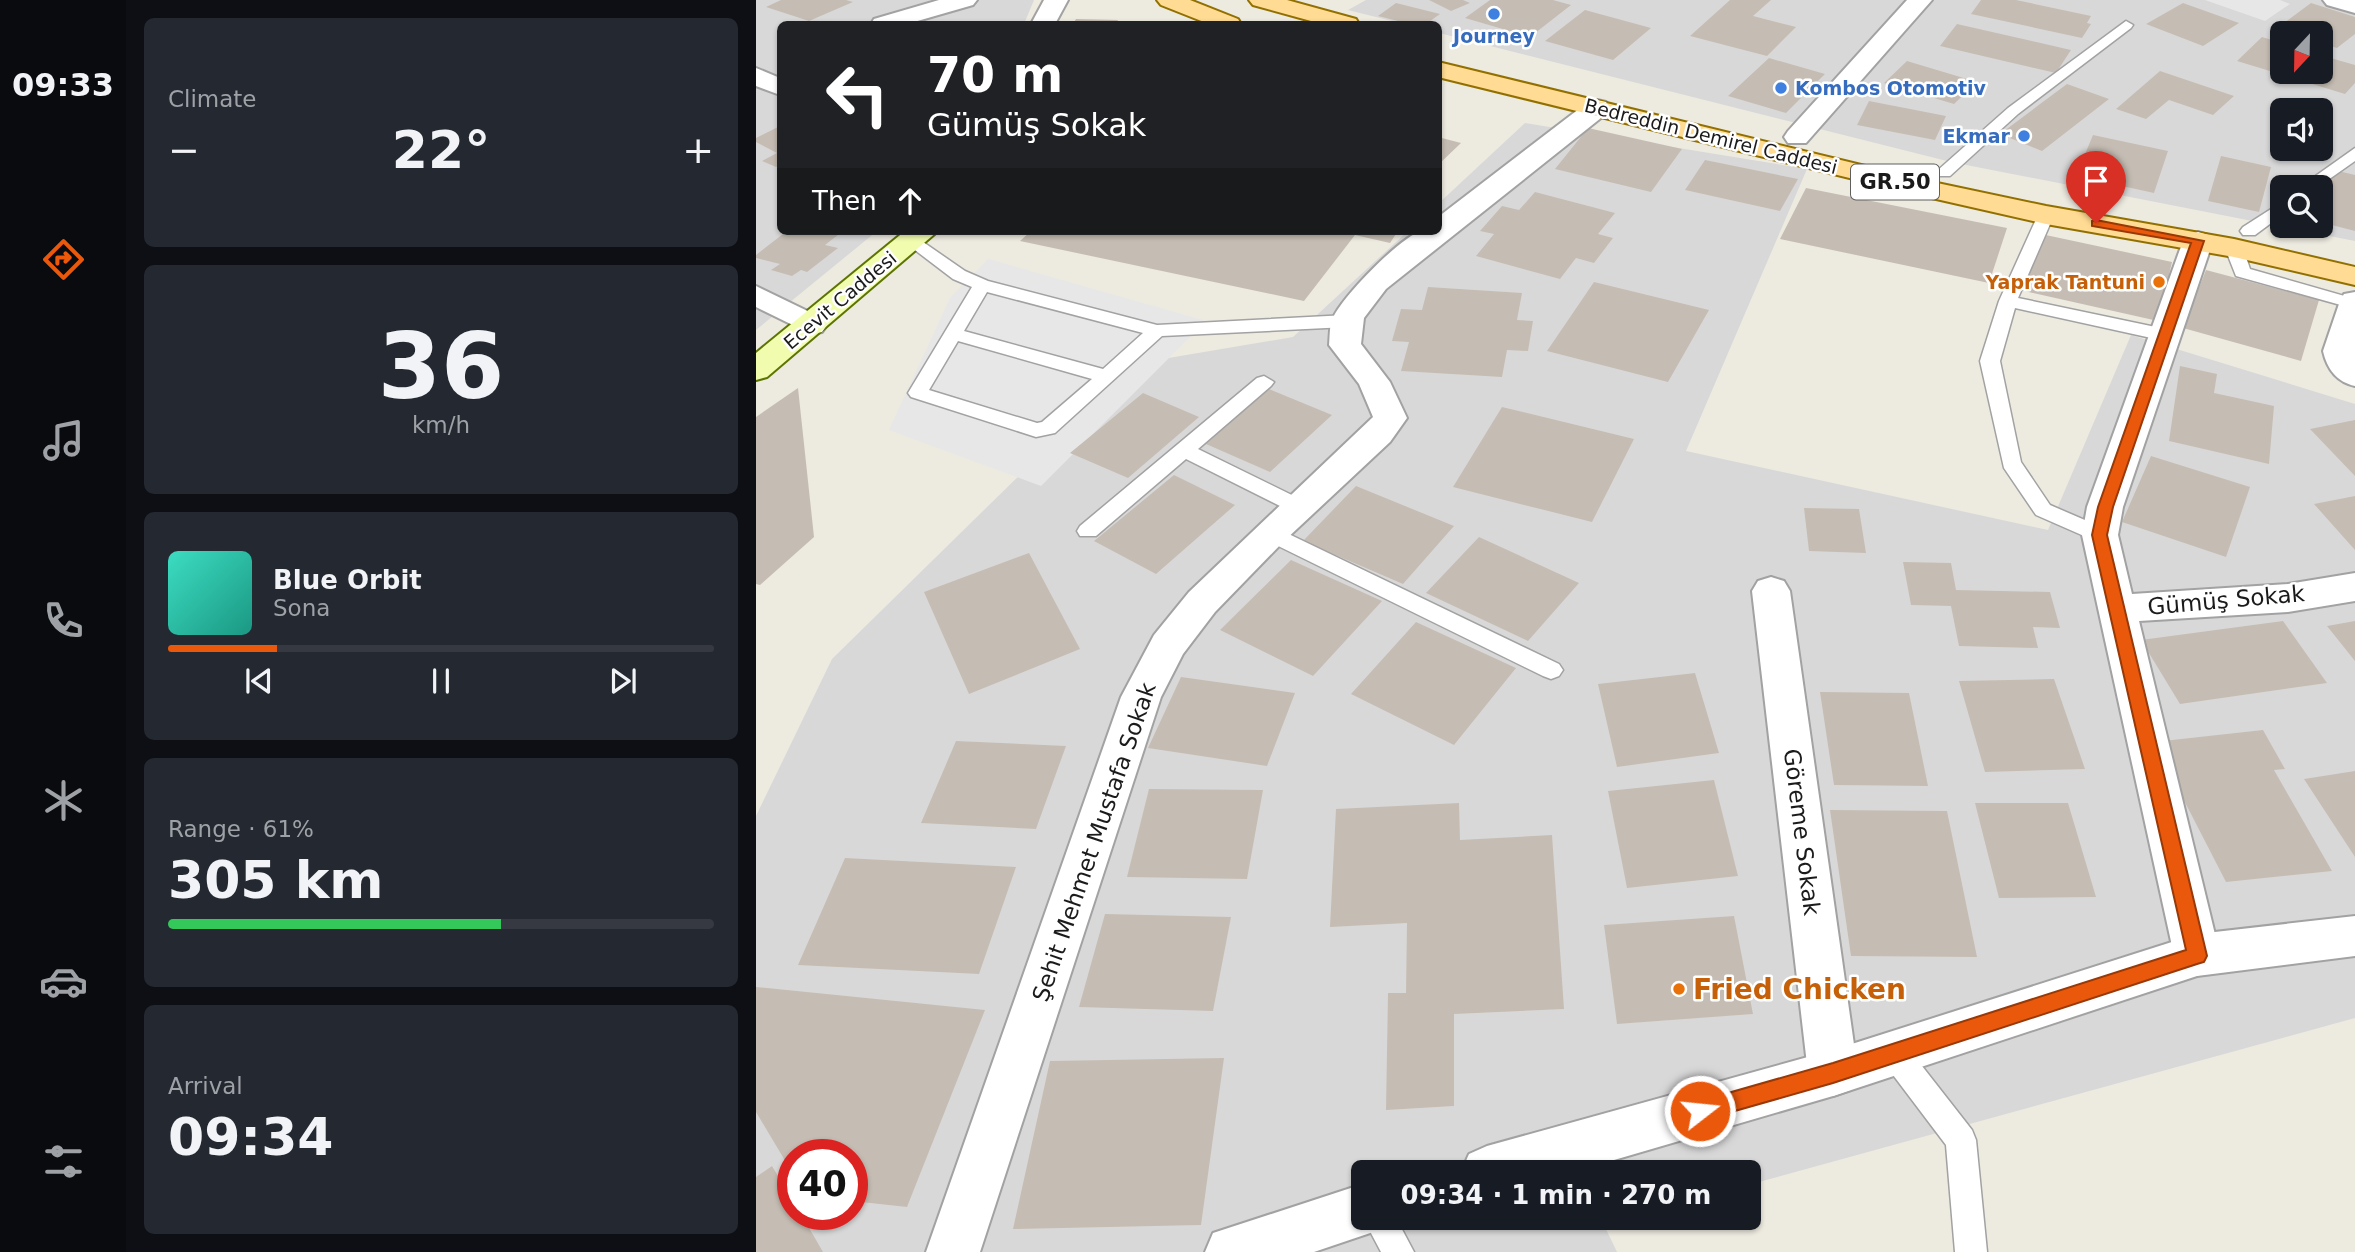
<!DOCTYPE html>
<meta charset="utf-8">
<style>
:root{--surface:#171b24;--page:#242831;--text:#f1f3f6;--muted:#9ea1a6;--line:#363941;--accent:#ea580c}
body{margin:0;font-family:"DejaVu Sans",sans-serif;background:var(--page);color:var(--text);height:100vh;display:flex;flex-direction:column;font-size:26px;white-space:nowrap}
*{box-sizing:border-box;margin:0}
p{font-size:23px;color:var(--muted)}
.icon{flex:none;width:38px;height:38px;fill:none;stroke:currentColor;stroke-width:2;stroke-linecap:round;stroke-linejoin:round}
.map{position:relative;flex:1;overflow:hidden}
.sheet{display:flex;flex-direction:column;gap:18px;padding:18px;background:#0d0f14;width:630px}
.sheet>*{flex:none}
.banner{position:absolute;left:21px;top:21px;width:665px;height:214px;border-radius:10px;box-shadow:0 2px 5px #0004;background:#202124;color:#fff;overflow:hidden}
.needle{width:46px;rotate:202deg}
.fabs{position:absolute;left:1514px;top:21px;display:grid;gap:14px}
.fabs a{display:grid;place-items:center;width:63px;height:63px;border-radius:10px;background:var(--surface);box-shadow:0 2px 5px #0004;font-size:35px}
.speed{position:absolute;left:21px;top:1139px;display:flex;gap:14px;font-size:35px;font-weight:700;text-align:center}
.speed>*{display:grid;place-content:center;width:91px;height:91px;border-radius:50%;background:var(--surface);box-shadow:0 2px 5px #0004;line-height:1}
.speed .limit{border:10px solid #d22;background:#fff;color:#111}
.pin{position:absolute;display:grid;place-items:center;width:60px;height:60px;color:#fff;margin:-72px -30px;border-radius:50% 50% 50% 0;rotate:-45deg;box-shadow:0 0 7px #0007}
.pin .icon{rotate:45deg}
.me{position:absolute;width:77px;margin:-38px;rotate:74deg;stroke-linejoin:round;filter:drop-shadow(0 0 5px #0008)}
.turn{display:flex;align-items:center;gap:24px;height:147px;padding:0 35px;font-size:32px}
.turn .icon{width:91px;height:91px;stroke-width:2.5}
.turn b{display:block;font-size:49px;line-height:60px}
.then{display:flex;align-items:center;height:66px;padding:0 35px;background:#0003;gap:14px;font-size:26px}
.big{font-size:52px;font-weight:600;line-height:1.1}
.sheet .widget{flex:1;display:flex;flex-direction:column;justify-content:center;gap:10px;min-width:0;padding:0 24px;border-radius:10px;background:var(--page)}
.sheet .dial{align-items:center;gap:0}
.dial b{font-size:91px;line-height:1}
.song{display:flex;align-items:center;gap:21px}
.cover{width:84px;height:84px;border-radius:10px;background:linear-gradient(135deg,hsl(170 70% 55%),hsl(170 70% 35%))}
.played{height:7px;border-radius:4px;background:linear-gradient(90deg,var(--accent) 20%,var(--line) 20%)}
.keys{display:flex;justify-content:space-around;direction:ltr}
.heat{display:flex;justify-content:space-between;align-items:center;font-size:38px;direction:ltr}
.charge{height:10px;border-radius:5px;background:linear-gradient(90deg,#34c759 61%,var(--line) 0)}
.trip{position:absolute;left:595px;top:1160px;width:410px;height:70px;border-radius:10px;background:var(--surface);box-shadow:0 2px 5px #0004;font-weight:600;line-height:70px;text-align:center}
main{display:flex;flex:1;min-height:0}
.dock{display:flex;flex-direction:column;width:126px;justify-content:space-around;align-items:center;background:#090b0e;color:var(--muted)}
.dock .icon{width:49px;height:49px}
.dock .on{color:var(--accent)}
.dock b{font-size:32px;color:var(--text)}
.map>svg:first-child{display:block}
.residential{fill:#d9d8d8;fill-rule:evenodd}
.parking{fill:#e7e7e7}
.building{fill:#c5bdb3}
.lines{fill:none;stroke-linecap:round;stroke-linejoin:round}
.service-casing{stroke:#a2a2a2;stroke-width:3}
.minor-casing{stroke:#a2a2a2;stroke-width:4}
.tertiary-casing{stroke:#a2a2a2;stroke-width:4}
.secondary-casing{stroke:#5c7400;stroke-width:4}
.primary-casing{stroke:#927000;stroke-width:4}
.service{fill:#fff;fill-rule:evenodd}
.minor{fill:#fff;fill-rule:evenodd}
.tertiary{fill:#fff;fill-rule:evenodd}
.secondary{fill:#f1fcaf;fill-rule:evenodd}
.primary{fill:#ffdb93;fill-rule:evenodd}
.route{fill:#ea580c;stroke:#983908;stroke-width:2}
.shop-dot{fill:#3f7fe0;stroke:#fff;stroke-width:2.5}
.food-dot{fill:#e8710a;stroke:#fff;stroke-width:2.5}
.labels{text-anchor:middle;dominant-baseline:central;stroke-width:5;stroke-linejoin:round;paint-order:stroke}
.far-shop-label{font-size:19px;font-weight:bold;fill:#366cbe;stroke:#fff}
.far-street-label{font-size:19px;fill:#1b1b1b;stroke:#fff}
.far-food-label{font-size:19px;font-weight:bold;fill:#c56008;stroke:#fff;text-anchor:end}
.shield{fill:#fff;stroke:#5f5f5f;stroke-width:2}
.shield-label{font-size:21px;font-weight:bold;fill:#1b1b1b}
.street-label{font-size:23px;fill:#1b1b1b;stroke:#fff}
.near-food-label{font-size:28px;font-weight:bold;fill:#c56008;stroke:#fff;text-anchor:start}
</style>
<main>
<nav class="dock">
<b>09:33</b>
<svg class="icon on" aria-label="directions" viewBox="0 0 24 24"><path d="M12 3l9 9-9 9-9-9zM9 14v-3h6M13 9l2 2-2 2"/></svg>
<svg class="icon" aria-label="music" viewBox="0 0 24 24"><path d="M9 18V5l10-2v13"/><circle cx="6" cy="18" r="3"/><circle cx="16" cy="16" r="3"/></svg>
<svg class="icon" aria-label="phone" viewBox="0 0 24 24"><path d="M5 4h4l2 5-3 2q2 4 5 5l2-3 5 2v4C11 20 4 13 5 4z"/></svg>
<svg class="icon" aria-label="climate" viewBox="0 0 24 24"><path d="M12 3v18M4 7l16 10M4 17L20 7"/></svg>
<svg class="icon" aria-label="car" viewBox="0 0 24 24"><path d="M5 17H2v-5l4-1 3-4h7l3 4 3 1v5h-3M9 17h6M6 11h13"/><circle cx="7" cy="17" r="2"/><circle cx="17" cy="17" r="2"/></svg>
<svg class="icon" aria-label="filters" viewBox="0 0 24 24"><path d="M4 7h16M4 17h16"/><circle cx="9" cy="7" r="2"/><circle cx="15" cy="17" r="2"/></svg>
</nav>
<section class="sheet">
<div class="widget"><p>Climate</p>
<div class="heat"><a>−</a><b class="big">22°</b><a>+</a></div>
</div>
<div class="widget dial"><b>36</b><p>km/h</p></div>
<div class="widget">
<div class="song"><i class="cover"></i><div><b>Blue Orbit</b><p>Sona</p></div></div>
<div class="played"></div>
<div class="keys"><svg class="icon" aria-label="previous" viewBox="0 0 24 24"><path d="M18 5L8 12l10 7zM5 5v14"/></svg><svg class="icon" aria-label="pause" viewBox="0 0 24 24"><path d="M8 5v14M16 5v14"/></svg><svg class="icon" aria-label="next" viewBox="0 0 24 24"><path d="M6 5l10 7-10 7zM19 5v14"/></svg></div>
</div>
<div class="widget"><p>Range · 61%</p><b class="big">305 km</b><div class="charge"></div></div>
<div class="widget"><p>Arrival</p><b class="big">09:34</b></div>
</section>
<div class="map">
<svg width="1599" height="1252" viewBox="0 0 1599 1252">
<rect width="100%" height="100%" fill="#edeae0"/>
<path class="residential" d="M 0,0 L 278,0 L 268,24 L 24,24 L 24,231 L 121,231 L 0,330 Z
M 610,0 L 1599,0 L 1599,241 L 1195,162 L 683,33 L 682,24 L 648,24 L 592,10 ZM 1526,33 L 1564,33 L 1564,72 L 1526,72 ZM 1526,110 L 1564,110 L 1564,149 L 1526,149 ZM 1526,187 L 1564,187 L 1564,226 L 1526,226 Z
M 769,123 L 1051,169 L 930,451 L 1292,530 L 1375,335 L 1599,404 L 1599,1018 L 992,1185 L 992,1172 L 607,1172 L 607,1218 L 871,1218 L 848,1225 L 861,1252 L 0,1252 L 0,816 L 76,659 L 377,364 L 537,337 L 652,231 L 682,231 L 683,203 ZM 37,1155 L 96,1155 L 96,1214 L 37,1214 Z"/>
<path class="parking" d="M 1449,0 L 1524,0 L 1534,4 L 1509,21 Z
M 232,259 L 450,321 L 285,486 L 133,430 L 194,298 Z"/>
<path class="building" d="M 25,0 L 90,0 L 97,2 L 53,21 L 10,7 Z
M 673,0 L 707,0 L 714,3 L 695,11 Z
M 734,0 L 797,0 L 815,5 L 774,37 L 709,18 Z
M 974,0 L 1015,0 L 997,16 L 1040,27 L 1011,56 L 934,36 Z
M 1225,0 L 1260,0 L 1335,16 L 1331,23 L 1335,24 L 1326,38 L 1215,14 Z
M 640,3 L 684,14 L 670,24 L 654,24 L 622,16 Z
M 1427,3 L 1483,23 L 1447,46 L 1390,24 Z
M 1555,3 L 1599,17 L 1599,34 L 1581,48 L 1564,43 L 1564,33 L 1537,33 L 1521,28 Z
M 829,10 L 895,28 L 857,60 L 789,41 Z
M 320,19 L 362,20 L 360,24 L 317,24 Z
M 1201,24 L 1315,50 L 1300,73 L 1184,46 Z
M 1506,37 L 1526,43 L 1526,72 L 1564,72 L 1564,55 L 1599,65 L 1599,83 L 1589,94 L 1481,61 Z
M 1013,58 L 1069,74 L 1030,113 L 972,96 Z
M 1151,61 L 1221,82 L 1198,104 L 1128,83 Z
M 1404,71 L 1478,96 L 1457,115 L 1413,100 L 1390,119 L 1360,109 Z
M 1311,84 L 1353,99 L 1286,151 L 1244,134 Z
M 1113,101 L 1190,116 L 1179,140 L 1101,125 Z
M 24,126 L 24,165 L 20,167 L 6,161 L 21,153 L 0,142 L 0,138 Z
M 832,128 L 926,149 L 895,192 L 799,169 Z
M 1337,135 L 1412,151 L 1398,193 L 1320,176 Z
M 682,137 L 705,143 L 682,165 Z
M 1465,156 L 1515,167 L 1503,212 L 1452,201 Z
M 949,160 L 1042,179 L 1024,211 L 929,190 Z
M 1578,170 L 1599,175 L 1599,231 L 1564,222 L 1564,208 Z
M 1050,188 L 1251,228 L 1233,283 L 1024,239 Z
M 779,192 L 859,213 L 842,234 L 857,238 L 838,263 L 820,258 L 804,279 L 720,256 L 738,234 L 724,231 L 746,206 L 763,210 Z
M 39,231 L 87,231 L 69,245 L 82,248 L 51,272 L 45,270 L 36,276 L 15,270 L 24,264 L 0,258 L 0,255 L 27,234 L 33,235 Z
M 275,231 L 642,231 L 634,243 L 599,235 L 548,301 L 264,241 Z
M 1285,234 L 1416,262 L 1402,321 L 1264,290 Z
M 1450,270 L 1563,300 L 1545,361 L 1427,328 Z
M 838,282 L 953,310 L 912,382 L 791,351 Z
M 672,287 L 766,293 L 761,320 L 777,321 L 772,351 L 751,350 L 746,377 L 645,371 L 653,342 L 636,341 L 645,309 L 666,310 Z
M 1424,366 L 1461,374 L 1458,393 L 1518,406 L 1513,464 L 1413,441 Z
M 42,388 L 58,537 L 4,585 L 0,584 L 0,417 Z
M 513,389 L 576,415 L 514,472 L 450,444 Z
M 387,393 L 443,417 L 372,478 L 314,453 Z
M 746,407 L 878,439 L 836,522 L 697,487 Z
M 1599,420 L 1599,476 L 1554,429 Z
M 1395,456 L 1494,487 L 1470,557 L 1366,522 Z
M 418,475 L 479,505 L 400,574 L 338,541 Z
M 600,486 L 698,526 L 647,584 L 547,541 Z
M 1599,496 L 1599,550 L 1558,504 Z
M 1048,508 L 1103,509 L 1110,553 L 1053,551 Z
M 723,537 L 823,583 L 772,641 L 670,593 Z
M 273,553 L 324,649 L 213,694 L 168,592 Z
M 535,560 L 626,601 L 557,676 L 464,630 Z
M 1147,562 L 1195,563 L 1200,590 L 1294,592 L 1304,628 L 1277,627 L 1282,648 L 1203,646 L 1195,606 L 1155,605 Z
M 1527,621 L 1571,683 L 1424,704 L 1385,640 Z
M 1599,621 L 1599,661 L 1571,626 Z
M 660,622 L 760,668 L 698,745 L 595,694 Z
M 939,673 L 963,753 L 861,767 L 842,684 Z
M 425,677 L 539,693 L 511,766 L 392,748 Z
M 1298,679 L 1329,769 L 1229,772 L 1203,681 Z
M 1064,692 L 1153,693 L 1172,786 L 1078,785 Z
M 1507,730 L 1529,769 L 1518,770 L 1576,871 L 1470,882 L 1398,742 Z
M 200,741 L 310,746 L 280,829 L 165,823 Z
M 1599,771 L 1599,857 L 1548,779 Z
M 958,780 L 982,876 L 871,888 L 852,791 Z
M 393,789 L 507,790 L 491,879 L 371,877 Z
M 703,803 L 704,840 L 796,835 L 808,1009 L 698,1014 L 698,1106 L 630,1110 L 632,993 L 650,993 L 651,923 L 574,927 L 580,809 Z
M 1219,803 L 1312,803 L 1340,897 L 1243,898 Z
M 1074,810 L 1191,811 L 1221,957 L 1095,956 Z
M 89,858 L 260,867 L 223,974 L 42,965 Z
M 349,914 L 475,917 L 457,1011 L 323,1007 Z
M 978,916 L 997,1014 L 861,1024 L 848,925 Z
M 0,987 L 229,1010 L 151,1207 L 96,1201 L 96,1155 L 37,1155 L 37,1174 L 0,1112 Z
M 468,1058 L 445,1225 L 257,1229 L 294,1061 Z
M 16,1166 L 37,1201 L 37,1214 L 45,1214 L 67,1252 L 0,1252 L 0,1177 Z"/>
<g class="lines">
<g class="service-casing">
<path id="service" d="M 1370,21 L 1377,25 L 1375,28 L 1262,114 L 1194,176 L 1182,176 L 1182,170 L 1252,108 Z
M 1599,148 L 1599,161 L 1562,187 L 1544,187 Z
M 1526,202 L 1526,215 L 1499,235 L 1487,235 L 1484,231 L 1487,227 Z
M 1290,210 L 1298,215 L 1262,298 L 1409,329 L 1418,335 L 1409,341 L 1259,308 L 1244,361 L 1265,462 L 1294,505 L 1352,530 L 1355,535 L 1352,540 L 1344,543 L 1280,515 L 1248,468 L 1224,361 L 1243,301 L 1282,215 Z
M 157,235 L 209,271 L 232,281 L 401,325 L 591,315 L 600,321 L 591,327 L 406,336 L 299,433 L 280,437 L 155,397 L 152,393 L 216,287 L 197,279 L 151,244 L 148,240 ZM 231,292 L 387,333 L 347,369 L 208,331 ZM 202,341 L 336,379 L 286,422 L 281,423 L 173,390 Z
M 1478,243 L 1487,248 L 1494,269 L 1599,299 L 1599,309 L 1480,276 L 1469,248 Z
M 508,376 L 518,382 L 515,386 L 442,449 L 550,502 L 554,507 L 550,512 L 536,512 L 430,459 L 340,536 L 324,536 L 321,531 L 324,526 L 501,378 Z
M 514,525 L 803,664 L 807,670 L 803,676 L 795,679 L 787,676 L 506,538 L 503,533 L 506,528 Z
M 1138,1039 L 1148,1043 L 1216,1130 L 1220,1140 L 1231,1252 L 1199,1252 L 1190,1145 L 1128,1063 L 1124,1053 L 1128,1043 Z
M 607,1218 L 640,1218 L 658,1252 L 625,1252 Z"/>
</g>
<g class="minor-casing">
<path id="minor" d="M 183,0 L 221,0 L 217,5 L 151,24 L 115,24 L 118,19 Z
M 288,0 L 312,0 L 299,24 L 275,24 Z
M 1151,0 L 1176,0 L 1050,143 L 1032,143 L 1028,137 L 1032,131 Z
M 1567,0 L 1599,0 L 1599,13 L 1571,5 Z
M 0,68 L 24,78 L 24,95 L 0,86 Z
M 841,100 L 850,102 L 854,108 L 850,114 L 630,289 L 608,318 L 605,344 L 634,382 L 651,418 L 634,442 L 527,542 L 459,612 L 427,654 L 405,697 L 224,1252 L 170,1252 L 365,697 L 398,635 L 433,592 L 617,417 L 603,384 L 573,345 C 574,336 573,326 577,318 C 585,298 646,235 666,231 C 671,230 678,231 682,231 L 682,217 L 832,102 Z
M 1442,232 L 1452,235 L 1457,241 L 1367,507 L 1362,535 L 1376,594 L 1532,584 L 1599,573 L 1599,601 L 1532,612 L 1383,621 L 1464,955 L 1457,970 L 1441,976 L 1425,970 L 1418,955 L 1326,535 L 1331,507 L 1427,241 L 1432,235 Z
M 0,286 L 66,318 L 71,325 L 66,332 L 55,334 L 0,307 Z
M 1599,292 L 1599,386 C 1581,382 1571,369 1567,351 L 1584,301 L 1588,294 Z
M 1015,577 L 1028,581 L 1034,591 L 1102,1073 L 1094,1090 L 1077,1096 L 1060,1090 L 1052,1073 L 996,591 L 1002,581 Z"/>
</g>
<g class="tertiary-casing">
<path id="tertiary" d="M 1599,916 L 1599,956 L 1441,976 L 1077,1096 L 817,1172 L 705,1172 L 713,1154 L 731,1146 L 1077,1050 L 1441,934 Z
M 607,1184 L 607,1218 L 630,1218 L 626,1229 L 558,1252 L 449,1252 L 457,1233 Z"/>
</g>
<g class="secondary-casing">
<path id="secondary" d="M 149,231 L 182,231 L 11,377 L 0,380 L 0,353 Z"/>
</g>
<g class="primary-casing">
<path id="primary" d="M 401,0 L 434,0 L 482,19 L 485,24 L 453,24 L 405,5 Z
M 493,0 L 531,0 L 600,19 L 603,24 L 566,24 L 497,5 Z
M 682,62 L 1167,180 L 1290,206 L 1478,239 L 1599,267 L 1599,285 L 1478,257 L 1290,224 L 1167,196 L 682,77 Z"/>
</g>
<use href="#service" class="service"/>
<use href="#minor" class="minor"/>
<use href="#tertiary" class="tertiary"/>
<use href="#secondary" class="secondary"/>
<use href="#primary" class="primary"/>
</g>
<path class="route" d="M 1340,220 L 1448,241 L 1357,507 L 1351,535 L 1451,956 L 1448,962 L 1441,964 L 1077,1083 L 944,1121 L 937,1118 L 934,1111 L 937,1104 L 944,1101 L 1077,1063 L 1430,950 L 1336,535 L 1342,507 L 1435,243 L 1336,226 L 1336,221 Z"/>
<g class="shop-dot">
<circle cx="738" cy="14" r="7"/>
<circle cx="1025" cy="88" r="7"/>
<circle cx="1268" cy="136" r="7"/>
</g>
<g class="food-dot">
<circle cx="1403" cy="282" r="7"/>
<circle cx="923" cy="989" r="7"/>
</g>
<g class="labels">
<g class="far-shop-label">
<text x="738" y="36">Journey</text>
<text x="1039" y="88" text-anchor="start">Kombos Otomotiv</text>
<text x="1254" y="136" text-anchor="end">Ekmar</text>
</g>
<g class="far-street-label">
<text transform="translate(955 136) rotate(14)">Bedreddin Demirel Caddesi</text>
<text transform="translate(84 300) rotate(-40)">Ecevit Caddesi</text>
</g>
<g class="far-food-label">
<text x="1389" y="282">Yaprak Tantuni</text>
</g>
<rect class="shield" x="1095" y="164.5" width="88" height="35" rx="5"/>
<g class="shield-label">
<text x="1139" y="182">GR.50</text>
</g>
<g class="street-label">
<text transform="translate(1470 600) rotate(-5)">Gümüş Sokak</text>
<text transform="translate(1046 832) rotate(83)">Göreme Sokak</text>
<text transform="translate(338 842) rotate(-71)">Şehit Mehmet Mustafa Sokak</text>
</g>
<g class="near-food-label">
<text x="937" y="989">Fried Chicken</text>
</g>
</g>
</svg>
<div class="fabs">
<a><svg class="needle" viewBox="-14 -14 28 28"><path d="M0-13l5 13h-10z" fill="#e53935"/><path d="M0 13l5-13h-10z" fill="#9ea1a6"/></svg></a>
<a><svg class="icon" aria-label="sound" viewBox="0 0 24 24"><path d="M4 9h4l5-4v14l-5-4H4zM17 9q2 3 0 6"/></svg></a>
<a><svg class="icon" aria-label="search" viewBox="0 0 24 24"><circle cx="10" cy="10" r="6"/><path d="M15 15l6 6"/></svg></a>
</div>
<div class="speed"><div class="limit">40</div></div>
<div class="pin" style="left:1340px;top:223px;background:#d93025"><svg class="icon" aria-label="arrive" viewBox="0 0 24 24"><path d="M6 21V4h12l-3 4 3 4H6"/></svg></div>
<svg class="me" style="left:944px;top:1111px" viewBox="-20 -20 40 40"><circle r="17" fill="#ea580c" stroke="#fff" stroke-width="3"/><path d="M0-11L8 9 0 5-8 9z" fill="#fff"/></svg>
<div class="trip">09:34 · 1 min · 270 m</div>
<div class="banner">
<div class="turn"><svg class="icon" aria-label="left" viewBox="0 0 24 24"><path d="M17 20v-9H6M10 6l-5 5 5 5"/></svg><div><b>70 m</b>Gümüş Sokak</div></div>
<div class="then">Then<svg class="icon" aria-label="ahead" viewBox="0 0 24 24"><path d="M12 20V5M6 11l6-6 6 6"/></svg></div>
</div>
</div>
</main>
